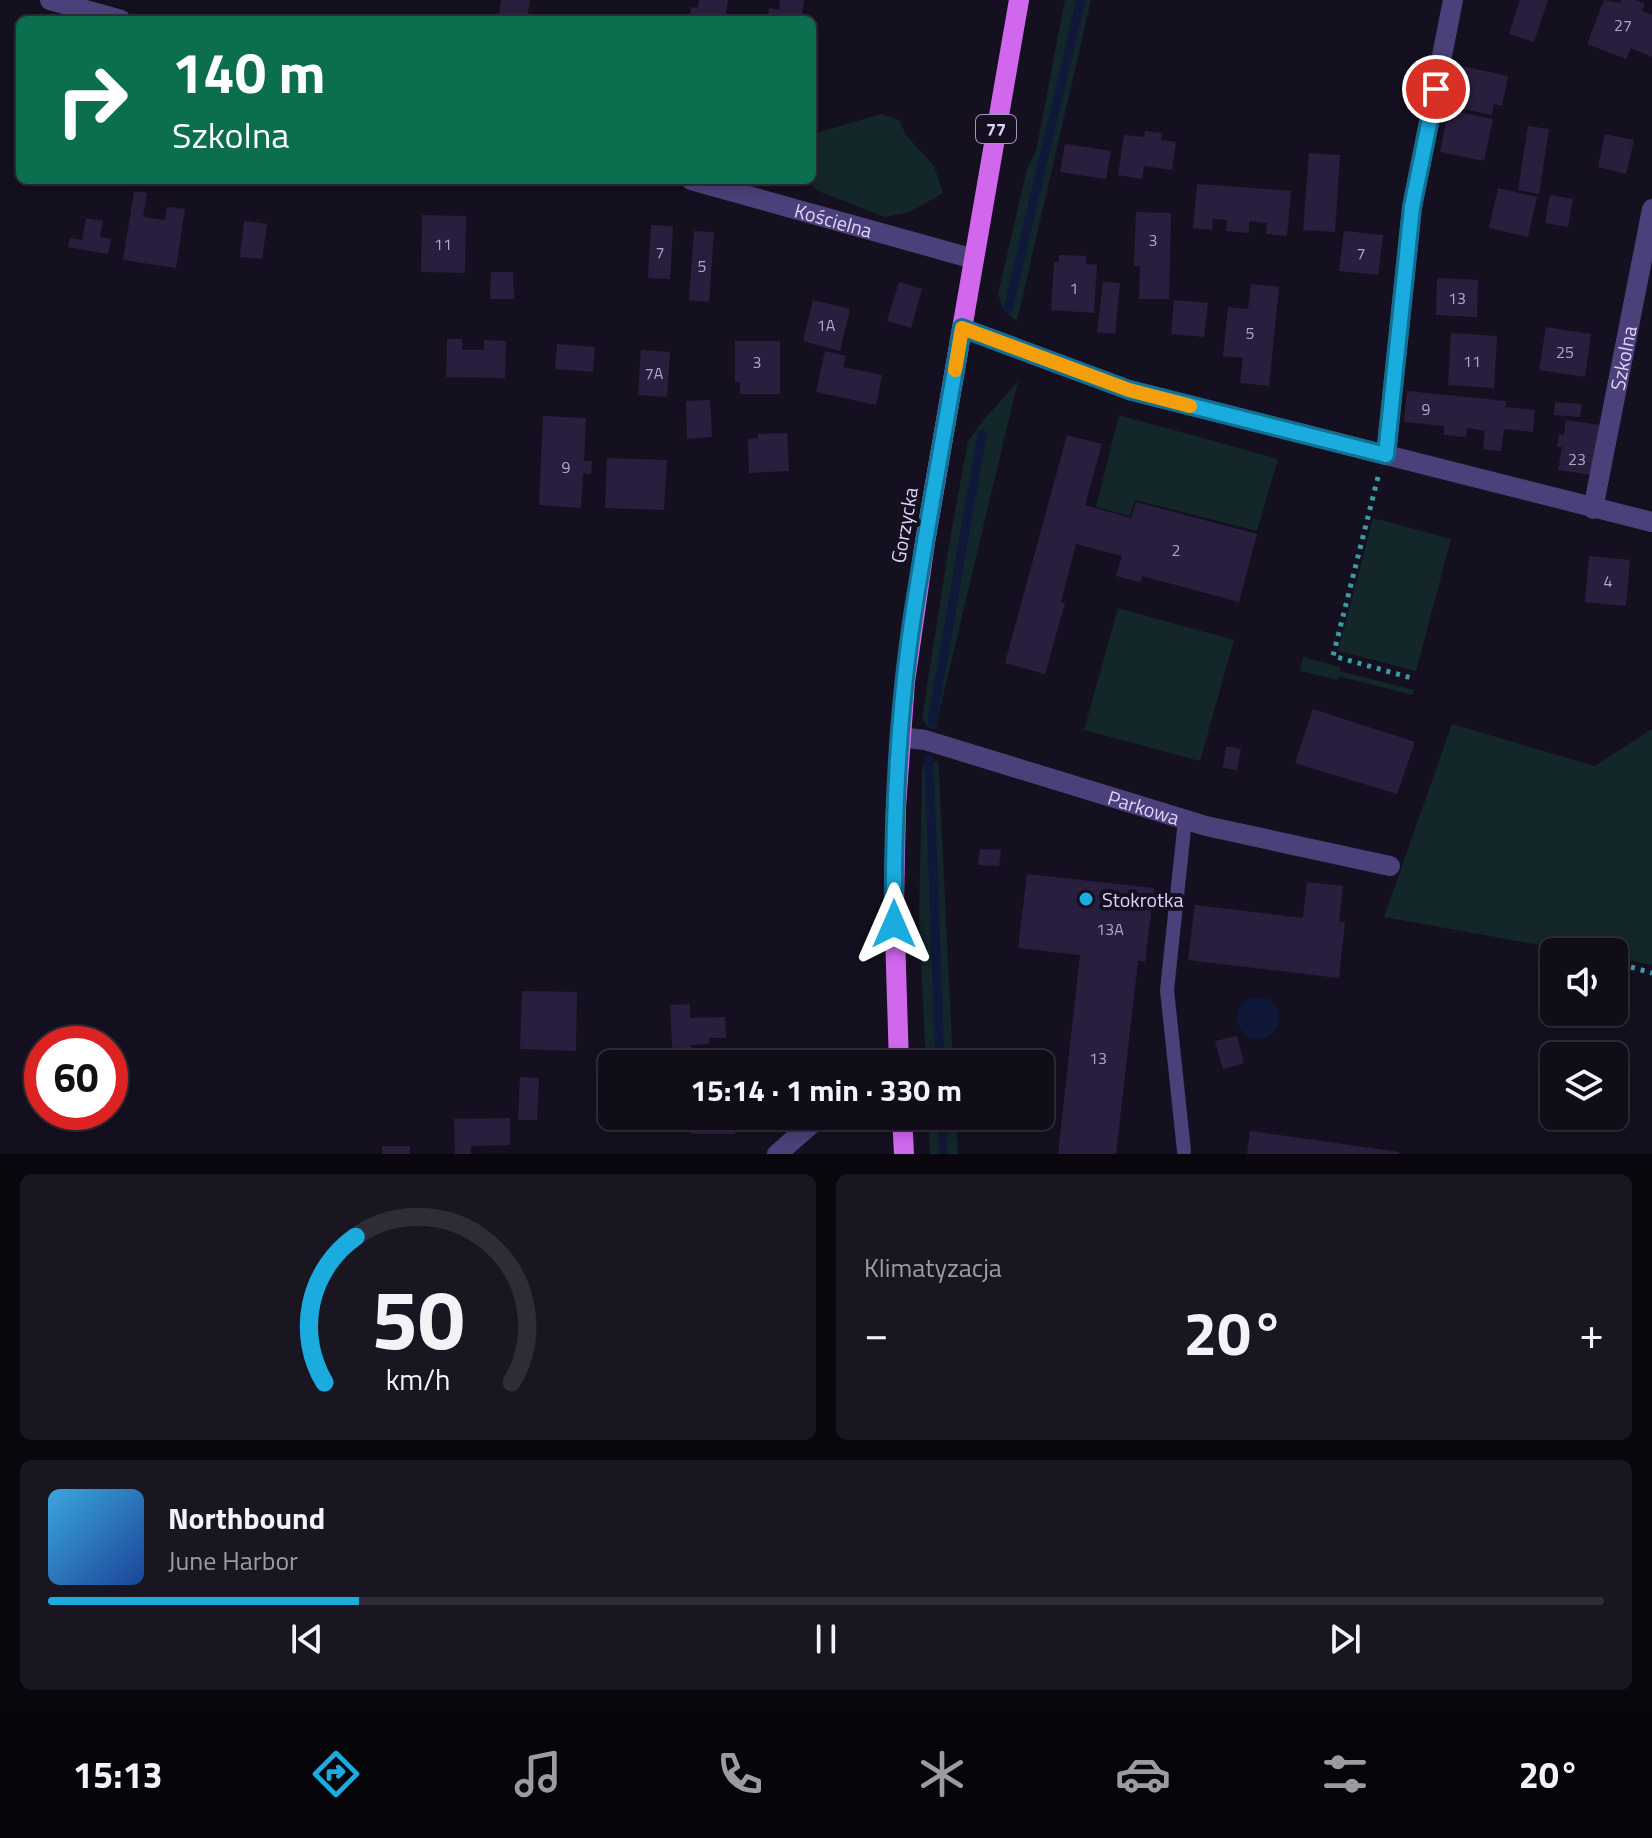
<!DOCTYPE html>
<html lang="pl">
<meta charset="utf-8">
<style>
:root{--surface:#100c18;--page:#191521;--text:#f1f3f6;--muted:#9c9ba2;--line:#302c37;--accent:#1aacdf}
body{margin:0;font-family:"Titillium Web",sans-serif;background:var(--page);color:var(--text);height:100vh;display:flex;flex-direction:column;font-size:30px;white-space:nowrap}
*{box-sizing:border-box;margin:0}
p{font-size:26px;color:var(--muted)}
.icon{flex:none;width:44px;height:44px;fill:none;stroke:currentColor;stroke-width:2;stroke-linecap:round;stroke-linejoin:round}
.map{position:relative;height:1154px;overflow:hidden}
.details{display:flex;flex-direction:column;gap:20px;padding:20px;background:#09070d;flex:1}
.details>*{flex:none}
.top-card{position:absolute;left:16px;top:16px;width:800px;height:168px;border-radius:12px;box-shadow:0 4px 12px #0003,0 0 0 2px var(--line);background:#0b6e4f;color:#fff;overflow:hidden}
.fabs{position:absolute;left:1540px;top:938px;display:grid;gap:16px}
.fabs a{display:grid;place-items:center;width:88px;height:88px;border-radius:12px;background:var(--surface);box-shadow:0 4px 12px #0003,0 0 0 2px var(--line);font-size:40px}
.speed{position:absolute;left:24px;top:1026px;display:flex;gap:16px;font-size:40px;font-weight:700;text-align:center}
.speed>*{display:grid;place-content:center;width:104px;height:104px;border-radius:50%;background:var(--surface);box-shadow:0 4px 12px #0003,0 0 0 2px var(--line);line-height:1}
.speed .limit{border:12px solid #d22;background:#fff;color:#111}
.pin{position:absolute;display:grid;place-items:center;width:68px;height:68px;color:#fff;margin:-34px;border:4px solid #fff;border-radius:50%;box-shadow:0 2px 8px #0007}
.me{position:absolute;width:88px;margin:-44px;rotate:0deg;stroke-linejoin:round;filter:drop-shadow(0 0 6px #0008)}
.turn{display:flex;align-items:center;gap:28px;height:168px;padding:0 24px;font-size:36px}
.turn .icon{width:104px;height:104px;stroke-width:2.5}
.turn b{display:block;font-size:56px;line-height:68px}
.big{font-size:60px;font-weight:700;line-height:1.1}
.details .tile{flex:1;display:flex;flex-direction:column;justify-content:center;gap:12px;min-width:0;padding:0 28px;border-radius:12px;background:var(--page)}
.details .dial{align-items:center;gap:0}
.dial svg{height:208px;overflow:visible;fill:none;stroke:var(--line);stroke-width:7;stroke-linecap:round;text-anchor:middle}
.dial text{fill:var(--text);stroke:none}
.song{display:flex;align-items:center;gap:24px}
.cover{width:96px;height:96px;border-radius:12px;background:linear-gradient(135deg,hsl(200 70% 55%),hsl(220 70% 35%))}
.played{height:8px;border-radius:4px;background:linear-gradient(90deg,var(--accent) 20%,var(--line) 20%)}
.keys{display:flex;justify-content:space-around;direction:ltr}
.heat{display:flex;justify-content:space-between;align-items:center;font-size:44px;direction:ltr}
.details .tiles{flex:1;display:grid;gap:20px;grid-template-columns:1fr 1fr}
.tile:last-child{grid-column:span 2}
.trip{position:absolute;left:598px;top:1050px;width:456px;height:80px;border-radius:12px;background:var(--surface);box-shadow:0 4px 12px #0003,0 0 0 2px var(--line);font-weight:700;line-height:80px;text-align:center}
.menu{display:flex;height:128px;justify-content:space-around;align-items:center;background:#06050a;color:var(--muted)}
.menu .icon{width:56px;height:56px}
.menu .on{color:var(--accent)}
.menu b{font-size:36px;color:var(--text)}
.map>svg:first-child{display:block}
.green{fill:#132629}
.water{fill:#0f1839}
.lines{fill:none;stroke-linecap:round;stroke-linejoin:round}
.stream{stroke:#0f1839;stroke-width:9}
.building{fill:#2a1e3e}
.path{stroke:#3c9ba5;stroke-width:5;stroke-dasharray:4 6;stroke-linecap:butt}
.service{stroke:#4b4079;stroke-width:14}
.minor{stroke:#4b4079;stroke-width:20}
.tertiary{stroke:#4b4079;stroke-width:20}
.primary{stroke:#d067ed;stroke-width:20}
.route-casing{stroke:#117091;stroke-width:20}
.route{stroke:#1aacdf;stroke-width:14}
.slow{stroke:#f59e0b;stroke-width:14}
.poi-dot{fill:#1aacdf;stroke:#151020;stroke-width:3}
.labels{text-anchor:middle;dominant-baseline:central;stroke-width:8;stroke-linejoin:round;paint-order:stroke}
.number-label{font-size:16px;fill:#b1a6cb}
.shield{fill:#151020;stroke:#a298b9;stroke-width:2}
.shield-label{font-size:18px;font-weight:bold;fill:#ded3fa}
.street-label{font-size:20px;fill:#ded3fa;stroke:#151020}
.poi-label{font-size:20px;fill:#ded3fa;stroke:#151020;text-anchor:start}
</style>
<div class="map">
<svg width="1652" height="1154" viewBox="0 0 1652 1154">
<rect width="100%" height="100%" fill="#151020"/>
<path class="green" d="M 1065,0 L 1091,0 L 1017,321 L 1004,311 L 998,294 L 1027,169 L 1036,151 Z
M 881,114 L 899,120 L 906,135 L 934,166 L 943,193 L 910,212 L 885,217 L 818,191 L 807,180 L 812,180 L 816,133 Z
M 1018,381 L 935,730 L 926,725 L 922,718 L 951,533 L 968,441 L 981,423 Z
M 1119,415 L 1278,459 L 1257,531 L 1135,500 L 1130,516 L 1096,507 Z
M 1373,518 L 1451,539 L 1416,671 L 1338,651 Z
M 1118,608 L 1234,640 L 1200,761 L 1084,730 Z
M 1303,657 L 1340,667 L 1340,671 L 1414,690 L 1412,695 L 1338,676 L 1337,680 L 1300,671 Z
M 1452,724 L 1595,766 L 1652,729 L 1652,965 L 1614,958 L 1614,952 L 1579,952 L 1384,917 Z
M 938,761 L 939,774 L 953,1064 L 926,1064 L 919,920 L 922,773 L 924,762 Z
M 928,1116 L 956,1116 L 958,1154 L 930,1154 Z"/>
<path class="water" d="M1237 1018a21 21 0 1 1 42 0a21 21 0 1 1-42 0Z"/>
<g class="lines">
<path class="stream" d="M 1008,309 L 1081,0
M 932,722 L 982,434
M 929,760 L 940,1064
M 942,1116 L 943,1154"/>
</g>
<path class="building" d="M 501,0 L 530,0 L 527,19 L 499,15 Z
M 699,0 L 728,0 L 725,20 L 689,20 L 691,7 L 698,8 Z
M 780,0 L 804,0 L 801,20 L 767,20 L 769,8 L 779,10 Z
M 1520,0 L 1548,0 L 1534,42 L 1509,34 Z
M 1604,0 L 1621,3 L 1622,0 L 1635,0 L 1645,4 L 1642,11 L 1652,15 L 1652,57 L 1631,48 L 1626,59 L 1587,44 Z
M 1452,64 L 1508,76 L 1502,106 L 1494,104 L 1492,115 L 1443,105 Z
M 1448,110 L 1493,119 L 1484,161 L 1440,152 Z
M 1528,126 L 1549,129 L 1539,194 L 1518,190 Z
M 1145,131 L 1162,133 L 1161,140 L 1176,142 L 1172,170 L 1144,166 L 1142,179 L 1118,175 L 1124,135 L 1144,137 Z
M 1605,134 L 1634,140 L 1626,174 L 1598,167 Z
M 1065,144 L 1111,151 L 1106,179 L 1060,172 Z
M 1309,153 L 1340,155 L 1335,232 L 1303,230 Z
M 1197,184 L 1291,191 L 1287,236 L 1266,234 L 1267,223 L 1249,221 L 1249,233 L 1226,231 L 1227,220 L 1213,219 L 1212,230 L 1193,228 Z
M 1498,188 L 1537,197 L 1528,237 L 1489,228 Z
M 134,191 L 147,193 L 143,217 L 165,220 L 167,207 L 185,209 L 176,268 L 123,260 Z
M 1550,195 L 1573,199 L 1568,227 L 1545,223 Z
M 1136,212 L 1171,213 L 1169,299 L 1139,299 L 1140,266 L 1134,266 Z
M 422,215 L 466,216 L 465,273 L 421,272 Z
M 86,218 L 103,221 L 100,237 L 111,239 L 108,254 L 68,247 L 70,238 L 82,240 Z
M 244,221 L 267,224 L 262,259 L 240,257 Z
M 651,225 L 673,226 L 670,279 L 648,278 Z
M 694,231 L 714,232 L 709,302 L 689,300 Z
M 1344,231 L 1383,235 L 1378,275 L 1339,271 Z
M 1059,255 L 1086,256 L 1086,264 L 1097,265 L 1094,313 L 1051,310 L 1054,262 L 1059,262 Z
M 491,272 L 513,272 L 514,299 L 490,299 Z
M 1437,278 L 1478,280 L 1477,317 L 1436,315 Z
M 899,282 L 922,289 L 911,328 L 887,321 Z
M 1103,282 L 1120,283 L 1115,334 L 1097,332 Z
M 1251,284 L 1279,287 L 1269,386 L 1240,383 L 1243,358 L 1223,356 L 1228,307 L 1248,309 Z
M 813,300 L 850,309 L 840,351 L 803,341 Z
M 1174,300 L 1208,303 L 1204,337 L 1171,334 Z
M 1546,327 L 1591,334 L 1585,377 L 1539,370 Z
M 1451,333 L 1497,336 L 1494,388 L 1448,385 Z
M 447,339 L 462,339 L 462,350 L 484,350 L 484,340 L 506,341 L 505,378 L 446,377 Z
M 735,341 L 780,341 L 780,394 L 740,394 L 740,382 L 735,382 Z
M 557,344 L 595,347 L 593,372 L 555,369 Z
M 641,350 L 670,352 L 667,397 L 638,395 Z
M 825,351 L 846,356 L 843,367 L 882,375 L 876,405 L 816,392 Z
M 1407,391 L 1506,401 L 1506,407 L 1535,410 L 1533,432 L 1504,429 L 1501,451 L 1483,449 L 1485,431 L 1467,428 L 1466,437 L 1444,435 L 1444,426 L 1404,422 Z
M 710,400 L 712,437 L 687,439 L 686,401 Z
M 1555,402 L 1582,404 L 1580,417 L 1554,415 Z
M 543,416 L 586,418 L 584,461 L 592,461 L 591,474 L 583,473 L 581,508 L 539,505 Z
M 1566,420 L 1600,425 L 1592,475 L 1558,470 L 1562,447 L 1557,447 L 1559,434 L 1564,435 Z
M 787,433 L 789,471 L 749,473 L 748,439 L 758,438 L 758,434 Z
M 1067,435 L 1102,444 L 1085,505 L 1131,518 L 1136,502 L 1257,534 L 1239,602 L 1142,576 L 1140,582 L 1116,576 L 1122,556 L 1076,544 L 1061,602 L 1065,603 L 1045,674 L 1005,663 Z
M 607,458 L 667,460 L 664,510 L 605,508 Z
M 1589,556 L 1630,560 L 1626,606 L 1585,602 Z
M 1313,709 L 1415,742 L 1397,794 L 1295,763 Z
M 1226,746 L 1241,749 L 1237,770 L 1223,768 Z
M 980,849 L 1001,850 L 999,866 L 978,865 Z
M 1027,874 L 1154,888 L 1145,962 L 1138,961 L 1116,1154 L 1058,1154 L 1080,955 L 1018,948 Z
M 1307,882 L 1343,886 L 1339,922 L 1345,922 L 1339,978 L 1188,960 L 1195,905 L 1303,918 Z
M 522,991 L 577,992 L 576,1051 L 520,1049 Z
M 690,1004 L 690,1018 L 725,1017 L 726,1038 L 709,1038 L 709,1044 L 691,1045 L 692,1059 L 673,1060 L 670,1005 Z
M 1237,1036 L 1244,1063 L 1223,1069 L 1215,1041 Z
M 520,1077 L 539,1078 L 537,1120 L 518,1120 Z
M 690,1116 L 735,1116 L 735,1134 L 690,1134 Z
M 510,1118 L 510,1145 L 471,1146 L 471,1154 L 455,1154 L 454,1119 Z
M 1250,1131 L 1399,1152 L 1399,1154 L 1247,1154 Z
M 382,1146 L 410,1146 L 410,1154 L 382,1154 Z"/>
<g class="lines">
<path class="path" d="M 1378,477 L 1333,656 L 1415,679
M 1631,967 L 1652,973"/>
<path class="service" d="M 1184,1151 L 1167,990 L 1185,820"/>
<g class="minor">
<path d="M 962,328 L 1129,390 L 1652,522"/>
<path d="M 1386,455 L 1412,207 L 1453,0"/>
<path id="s1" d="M 1593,509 L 1652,209"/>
<path id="s2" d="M 900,737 L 925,740 L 1206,826 L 1390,866"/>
<path d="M 777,1154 L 821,1116"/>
</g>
<g class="tertiary">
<path d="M 50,0 L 121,20"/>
<path id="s3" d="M 691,180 L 974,259"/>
</g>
<path class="primary" d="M 899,1064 L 894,902 L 896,807 L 905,682 L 925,542 L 1019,0
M 902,1116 L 904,1154"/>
</g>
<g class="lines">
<g class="route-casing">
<path id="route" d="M 894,924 C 893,815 898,705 916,597 C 930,508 947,418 962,328 L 1129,390 L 1386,455 L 1412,207 L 1436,89"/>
</g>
<use href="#route" class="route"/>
<path class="slow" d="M 955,370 L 962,328 L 1129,390 L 1190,406"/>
</g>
<circle class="poi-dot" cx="1086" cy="899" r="8"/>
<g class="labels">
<g class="number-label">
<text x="1623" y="25">27</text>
<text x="1153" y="240">3</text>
<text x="443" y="244">11</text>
<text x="660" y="252">7</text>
<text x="1361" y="253">7</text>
<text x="702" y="266">5</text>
<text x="1074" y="288">1</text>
<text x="1457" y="298">13</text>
<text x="826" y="325">1A</text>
<text x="1250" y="333">5</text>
<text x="1565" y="352">25</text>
<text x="1472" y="361">11</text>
<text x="757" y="362">3</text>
<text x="654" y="373">7A</text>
<text x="1426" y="409">9</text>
<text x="1577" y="459">23</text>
<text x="566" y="467">9</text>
<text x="1176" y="550">2</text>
<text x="1608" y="581">4</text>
<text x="1110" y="929">13A</text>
<text x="1098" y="1058">13</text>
</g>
<rect class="shield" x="976" y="115" width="40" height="28" rx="6"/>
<g class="shield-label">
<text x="996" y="129">77</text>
</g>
<g class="street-label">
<text stroke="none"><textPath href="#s3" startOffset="148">Kościelna</textPath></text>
<text stroke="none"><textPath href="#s1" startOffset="154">Szkolna</textPath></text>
<text transform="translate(904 525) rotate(-80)">Gorzycka</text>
<text stroke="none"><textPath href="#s2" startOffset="254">Parkowa</textPath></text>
</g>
<g class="poi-label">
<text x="1102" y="899">Stokrotka</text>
</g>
</g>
</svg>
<div class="fabs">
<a><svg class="icon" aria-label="sound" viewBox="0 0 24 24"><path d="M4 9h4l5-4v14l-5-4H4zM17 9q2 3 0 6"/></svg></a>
<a><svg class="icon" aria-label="layers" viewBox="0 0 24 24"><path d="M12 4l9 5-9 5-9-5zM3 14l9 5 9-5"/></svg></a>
</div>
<div class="speed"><div class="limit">60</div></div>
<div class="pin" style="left:1436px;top:89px;background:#d93025"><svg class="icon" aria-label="arrive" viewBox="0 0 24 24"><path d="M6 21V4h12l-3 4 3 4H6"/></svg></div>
<svg class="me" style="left:894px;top:924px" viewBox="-20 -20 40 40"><path d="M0-17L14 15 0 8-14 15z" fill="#1aacdf" stroke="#fff" stroke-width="4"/></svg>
<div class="trip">15:14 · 1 min · 330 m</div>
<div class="top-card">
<div class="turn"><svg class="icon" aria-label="right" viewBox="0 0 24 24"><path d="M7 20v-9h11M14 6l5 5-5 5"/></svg><div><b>140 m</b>Szkolna</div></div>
</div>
</div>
<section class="details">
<div class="tiles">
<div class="tile dial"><svg viewBox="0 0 100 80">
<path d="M14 69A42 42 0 1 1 86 69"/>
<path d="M14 69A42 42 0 0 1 26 13" stroke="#1aacdf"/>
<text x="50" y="56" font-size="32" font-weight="700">50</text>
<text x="50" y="72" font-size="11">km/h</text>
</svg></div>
<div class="tile"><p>Klimatyzacja</p>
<div class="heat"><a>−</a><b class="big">20°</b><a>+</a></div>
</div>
<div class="tile">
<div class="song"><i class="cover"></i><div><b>Northbound</b><p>June Harbor</p></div></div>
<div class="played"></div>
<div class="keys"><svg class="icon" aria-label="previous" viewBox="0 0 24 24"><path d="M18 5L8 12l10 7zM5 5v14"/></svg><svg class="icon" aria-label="pause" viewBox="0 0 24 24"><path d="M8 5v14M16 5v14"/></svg><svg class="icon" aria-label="next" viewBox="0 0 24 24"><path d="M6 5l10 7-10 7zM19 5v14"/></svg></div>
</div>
</div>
</section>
<nav class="menu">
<b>15:13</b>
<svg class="icon on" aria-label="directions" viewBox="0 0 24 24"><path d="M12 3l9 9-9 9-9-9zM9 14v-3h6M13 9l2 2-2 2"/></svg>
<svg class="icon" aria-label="music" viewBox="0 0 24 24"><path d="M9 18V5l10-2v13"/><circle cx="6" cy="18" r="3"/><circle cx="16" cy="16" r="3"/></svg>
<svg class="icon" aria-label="phone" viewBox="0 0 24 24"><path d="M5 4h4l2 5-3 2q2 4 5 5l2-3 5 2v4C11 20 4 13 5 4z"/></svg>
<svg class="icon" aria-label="climate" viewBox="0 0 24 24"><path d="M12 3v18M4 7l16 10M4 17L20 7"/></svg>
<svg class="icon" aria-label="car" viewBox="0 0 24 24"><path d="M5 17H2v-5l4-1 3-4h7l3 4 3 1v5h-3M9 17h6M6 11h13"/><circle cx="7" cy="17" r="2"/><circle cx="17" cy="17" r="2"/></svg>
<svg class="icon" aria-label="filters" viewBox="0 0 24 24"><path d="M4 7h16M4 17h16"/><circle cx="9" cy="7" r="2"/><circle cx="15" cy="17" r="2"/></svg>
<b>20°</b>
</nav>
